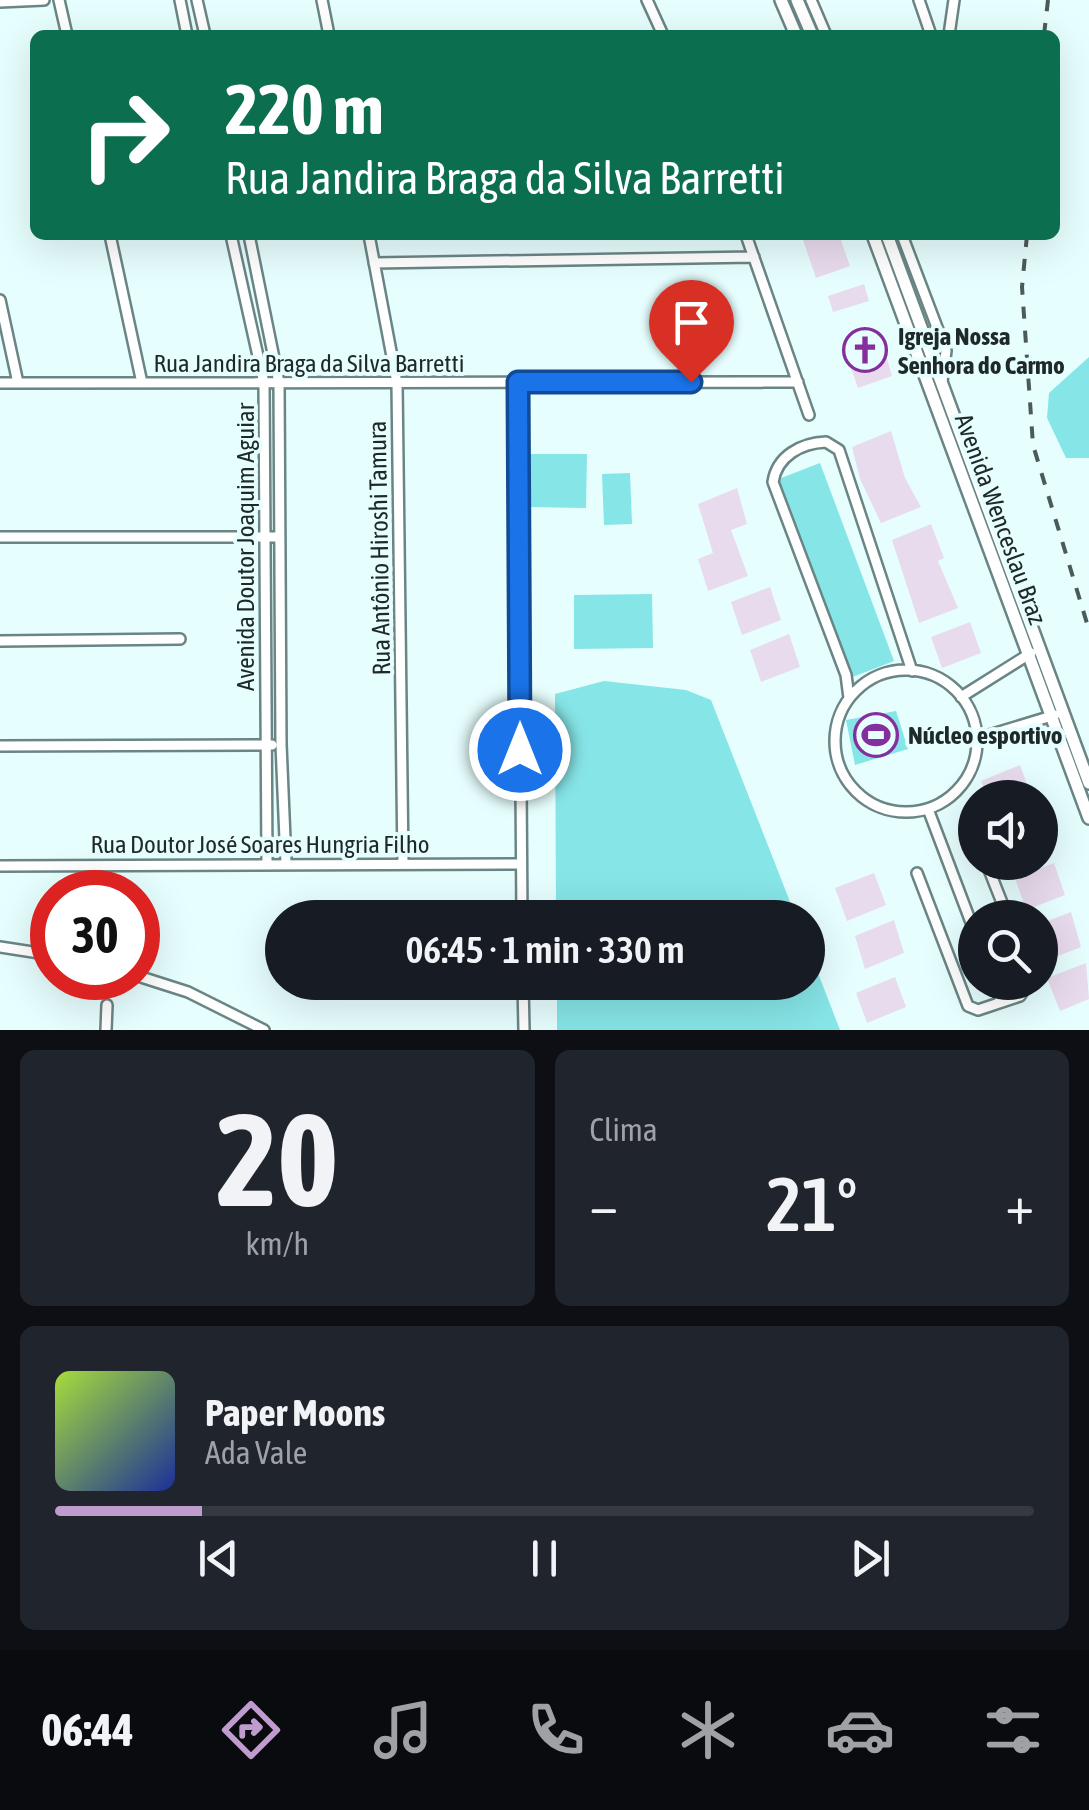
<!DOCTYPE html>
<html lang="pt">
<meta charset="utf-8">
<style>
:root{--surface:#171b24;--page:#20242c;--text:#f1f3f6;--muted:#9ea1a6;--line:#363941;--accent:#c09bce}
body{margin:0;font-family:"Asap Condensed",sans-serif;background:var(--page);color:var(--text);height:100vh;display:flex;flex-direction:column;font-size:38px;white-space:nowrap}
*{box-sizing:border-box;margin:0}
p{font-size:32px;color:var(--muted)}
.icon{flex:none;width:55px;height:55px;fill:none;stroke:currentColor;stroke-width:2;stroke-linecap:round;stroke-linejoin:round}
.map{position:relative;height:1030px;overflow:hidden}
.side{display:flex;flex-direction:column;gap:20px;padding:20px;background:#0d0f14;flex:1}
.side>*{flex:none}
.banner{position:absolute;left:30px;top:30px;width:1030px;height:210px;border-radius:15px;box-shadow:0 10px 40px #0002;background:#0b6e4f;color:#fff;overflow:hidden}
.fabs{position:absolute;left:958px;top:780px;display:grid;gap:20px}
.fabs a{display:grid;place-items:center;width:100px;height:100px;border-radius:50%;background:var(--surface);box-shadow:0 10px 40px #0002;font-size:50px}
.speed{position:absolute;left:30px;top:870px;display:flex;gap:20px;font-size:50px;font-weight:700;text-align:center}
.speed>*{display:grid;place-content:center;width:130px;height:130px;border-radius:50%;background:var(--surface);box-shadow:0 10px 40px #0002;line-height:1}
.speed .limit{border:15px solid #d22;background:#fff;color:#111}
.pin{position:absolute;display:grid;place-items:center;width:85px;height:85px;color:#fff;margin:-102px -42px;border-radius:50% 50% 50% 0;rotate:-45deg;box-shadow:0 0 10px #0007}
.pin .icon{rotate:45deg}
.me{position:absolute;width:110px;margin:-55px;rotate:0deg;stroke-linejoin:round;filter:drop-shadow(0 0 8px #0008)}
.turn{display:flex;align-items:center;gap:35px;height:210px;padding:0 30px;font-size:45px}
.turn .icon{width:130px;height:130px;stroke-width:2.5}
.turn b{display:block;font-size:70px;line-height:85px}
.big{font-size:75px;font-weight:600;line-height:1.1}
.side .widget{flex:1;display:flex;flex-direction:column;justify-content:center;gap:15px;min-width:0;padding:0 35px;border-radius:15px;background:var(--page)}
.side .dial{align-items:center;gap:0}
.dial b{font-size:130px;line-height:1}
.song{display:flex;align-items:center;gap:30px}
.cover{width:120px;height:120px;border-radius:15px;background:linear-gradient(135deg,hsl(80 70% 55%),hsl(230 70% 35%))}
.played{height:10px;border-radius:5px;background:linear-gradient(90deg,var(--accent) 15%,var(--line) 15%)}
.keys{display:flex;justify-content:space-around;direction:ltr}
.heat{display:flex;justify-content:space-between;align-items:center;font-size:55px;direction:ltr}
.side .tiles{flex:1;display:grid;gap:20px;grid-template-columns:1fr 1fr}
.widget:last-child{grid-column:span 2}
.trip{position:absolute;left:265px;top:900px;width:560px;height:100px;border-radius:50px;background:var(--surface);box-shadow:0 10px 40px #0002;font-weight:600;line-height:100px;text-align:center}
.tab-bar{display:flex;height:160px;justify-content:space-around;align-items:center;background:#090b0e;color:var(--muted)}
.tab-bar .icon{width:70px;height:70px}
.tab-bar .current{color:var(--accent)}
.tab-bar b{font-size:45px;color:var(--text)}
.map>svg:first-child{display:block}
.green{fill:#86e5e7}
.building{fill:#e8dbed}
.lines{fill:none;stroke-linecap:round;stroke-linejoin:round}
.minor-casing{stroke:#6b8585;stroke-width:14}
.tertiary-casing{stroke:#6b8585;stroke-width:16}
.minor{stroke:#fff;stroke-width:9}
.tertiary{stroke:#fff;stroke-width:11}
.rail{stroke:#4d5a5a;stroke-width:4;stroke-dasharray:12 12;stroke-linecap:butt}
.route-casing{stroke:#114b97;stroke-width:25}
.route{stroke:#1a73e8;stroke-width:18}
.labels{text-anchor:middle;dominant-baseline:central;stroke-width:8;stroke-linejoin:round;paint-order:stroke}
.poi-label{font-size:25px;font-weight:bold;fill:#1f2929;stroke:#e7fefe;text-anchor:start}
.street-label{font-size:25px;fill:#1f2929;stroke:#e7fefe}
</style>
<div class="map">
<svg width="1089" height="1030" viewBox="0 0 1089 1030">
<rect width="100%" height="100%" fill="#e7fefe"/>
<path class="green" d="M 1089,357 L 1089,458 L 1066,458 L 1047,418 L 1049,393 Z
M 527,454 L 587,454 L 586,508 L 526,507 Z
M 820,463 L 894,661 L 850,678 L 776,480 Z
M 630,473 L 632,524 L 604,525 L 602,474 Z
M 652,594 L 653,648 L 574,649 L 574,595 Z
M 604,681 L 686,690 L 711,700 L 796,917 L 556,917 L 555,694 Z
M 896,711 L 908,749 L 855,765 L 846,720 Z
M 808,947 L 840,1030 L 557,1030 L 557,983 L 808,982 Z"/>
<path class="building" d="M 817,235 L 839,235 L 850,266 L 816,278 L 803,240 Z
M 864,284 L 869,301 L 833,312 L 828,296 Z
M 880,335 L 892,376 L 858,388 L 844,348 Z
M 891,431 L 905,478 L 921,507 L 881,523 L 860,479 L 852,447 Z
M 737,488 L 747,524 L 731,530 L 748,576 L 708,591 L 698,559 L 713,553 L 698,504 Z
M 931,524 L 944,558 L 938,561 L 958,608 L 919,623 L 892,540 Z
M 770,587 L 781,620 L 742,635 L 731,602 Z
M 970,622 L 981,653 L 942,668 L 931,637 Z
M 789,634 L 800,667 L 761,682 L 750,650 Z
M 1020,765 L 1031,795 L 988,798 L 981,781 Z
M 1054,863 L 1065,895 L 1026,910 L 1015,878 Z
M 874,873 L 886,905 L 847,921 L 835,888 Z
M 1071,912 L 1081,947 L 1040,963 L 1040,924 Z
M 894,920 L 904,953 L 865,969 L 855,936 Z
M 1086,963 L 1089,999 L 1060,1011 L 1047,978 Z
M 895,977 L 906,1007 L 867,1023 L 856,993 Z"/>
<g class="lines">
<g class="minor-casing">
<path id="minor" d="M 59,0 L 67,35
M 180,0 L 187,35
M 197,0 L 205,35
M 322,0 L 329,35
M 647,0 L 663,35
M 811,0 L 826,35
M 919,0 L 931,35
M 0,2 L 44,0
M 949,35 L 954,0
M 110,235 L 142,383
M 231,235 L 264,383 L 267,863
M 249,235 L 279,383 L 281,744 L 286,863
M 369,235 L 397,383 L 403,864
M 746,235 L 809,415
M 902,235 L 946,351 L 942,381
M 374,263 L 754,257
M 0,300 L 18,383
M 0,383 L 798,382
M 518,383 L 522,918
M 0,537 L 278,537
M 0,641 L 180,639
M835 741a71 71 0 1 1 142 0a71 71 0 1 1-142 0Z
M 961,697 L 1031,653
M 849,698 L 846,675 L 773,482 C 777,456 801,443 826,442 L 839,450 L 912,671
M 976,739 L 1055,715
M 0,746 L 272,745
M 928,809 L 975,933
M 986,862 L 1008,918
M 0,866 L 521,864
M 917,873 L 968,1006 L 978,1010 L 1020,996 L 1029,982
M 0,947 L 52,955
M 138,976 L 188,992 L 264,1030
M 523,982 L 524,1030
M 994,982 L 1001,1002
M 106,1030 L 107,1005"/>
</g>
<g class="tertiary-casing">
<path id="tertiary" d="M 781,0 L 796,35
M 797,0 L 812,35
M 873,235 L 1089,818
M 887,235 L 1089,783"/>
</g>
<use href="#minor" class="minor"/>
<use href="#tertiary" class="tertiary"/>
<path class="rail" d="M 1044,35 L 1048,0
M 1027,235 L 1022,287 L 1033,445 L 1089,630"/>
</g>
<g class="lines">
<g class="route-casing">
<path id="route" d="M 520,750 L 518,382 L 691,382"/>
</g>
<use href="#route" class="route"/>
</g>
<defs>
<g id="church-ring" transform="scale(2.25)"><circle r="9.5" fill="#e7fefe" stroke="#842f9d" stroke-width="1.5"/><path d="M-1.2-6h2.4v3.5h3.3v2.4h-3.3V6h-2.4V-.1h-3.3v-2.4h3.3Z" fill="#842f9d"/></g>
<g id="stadium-ring" transform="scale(2.25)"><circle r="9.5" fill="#e7fefe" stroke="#842f9d" stroke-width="1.5"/><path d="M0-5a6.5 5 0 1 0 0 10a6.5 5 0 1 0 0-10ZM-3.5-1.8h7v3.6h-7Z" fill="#842f9d"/></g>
</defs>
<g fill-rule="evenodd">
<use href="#church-ring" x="865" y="350"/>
<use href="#stadium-ring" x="876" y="735"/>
</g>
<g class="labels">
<g class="poi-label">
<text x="898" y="336">Igreja Nossa<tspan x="898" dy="29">Senhora do Carmo</tspan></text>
<text x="908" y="735">Núcleo esportivo</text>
</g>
<g class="street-label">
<text x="309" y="363">Rua Jandira Braga da Silva Barretti</text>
<text transform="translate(1001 519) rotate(70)">Avenida Wenceslau Braz</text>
<text transform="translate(245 547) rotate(-90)">Avenida Doutor Joaquim Aguiar</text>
<text transform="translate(379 548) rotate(-91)">Rua Antônio Hiroshi Tamura</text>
<text x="260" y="844">Rua Doutor José Soares Hungria Filho</text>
</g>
</g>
</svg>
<div class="fabs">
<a><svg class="icon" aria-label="sound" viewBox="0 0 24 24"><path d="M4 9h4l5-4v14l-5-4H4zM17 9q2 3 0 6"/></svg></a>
<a><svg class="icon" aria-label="search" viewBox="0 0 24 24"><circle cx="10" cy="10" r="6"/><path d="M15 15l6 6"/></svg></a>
</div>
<div class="speed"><div class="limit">30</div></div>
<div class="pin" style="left:691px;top:382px;background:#d93025"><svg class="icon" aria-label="arrive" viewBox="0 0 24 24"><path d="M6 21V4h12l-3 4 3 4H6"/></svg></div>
<svg class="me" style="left:520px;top:750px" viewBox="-20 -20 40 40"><circle r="17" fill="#1a73e8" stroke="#fff" stroke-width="3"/><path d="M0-11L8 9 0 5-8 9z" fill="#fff"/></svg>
<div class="trip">06:45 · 1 min · 330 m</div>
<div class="banner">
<div class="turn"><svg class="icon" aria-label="right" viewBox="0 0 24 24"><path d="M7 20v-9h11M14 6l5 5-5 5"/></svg><div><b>220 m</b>Rua Jandira Braga da Silva Barretti</div></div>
</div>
</div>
<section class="side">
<div class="tiles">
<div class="widget dial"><b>20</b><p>km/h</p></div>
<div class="widget"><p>Clima</p>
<div class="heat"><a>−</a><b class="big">21°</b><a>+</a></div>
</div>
<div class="widget">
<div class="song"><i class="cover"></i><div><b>Paper Moons</b><p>Ada Vale</p></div></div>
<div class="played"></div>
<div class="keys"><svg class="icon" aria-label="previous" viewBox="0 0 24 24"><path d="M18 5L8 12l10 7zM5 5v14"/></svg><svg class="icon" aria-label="pause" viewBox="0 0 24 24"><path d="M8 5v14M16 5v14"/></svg><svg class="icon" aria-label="next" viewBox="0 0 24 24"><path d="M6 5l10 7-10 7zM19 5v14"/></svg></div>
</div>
</div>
</section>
<nav class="tab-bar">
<b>06:44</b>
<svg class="icon current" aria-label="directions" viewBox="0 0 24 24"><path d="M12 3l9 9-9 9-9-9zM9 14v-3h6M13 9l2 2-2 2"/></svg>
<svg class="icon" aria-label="music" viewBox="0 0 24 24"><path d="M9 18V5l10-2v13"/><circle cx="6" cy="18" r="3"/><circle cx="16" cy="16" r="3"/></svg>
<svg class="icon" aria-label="phone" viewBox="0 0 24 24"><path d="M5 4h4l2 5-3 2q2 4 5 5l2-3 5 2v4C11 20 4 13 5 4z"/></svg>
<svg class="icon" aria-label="climate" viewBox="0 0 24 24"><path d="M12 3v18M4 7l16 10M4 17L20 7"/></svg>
<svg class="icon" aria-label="car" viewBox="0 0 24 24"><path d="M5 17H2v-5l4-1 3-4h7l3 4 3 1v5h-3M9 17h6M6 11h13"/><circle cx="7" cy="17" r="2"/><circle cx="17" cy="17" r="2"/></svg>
<svg class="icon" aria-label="filters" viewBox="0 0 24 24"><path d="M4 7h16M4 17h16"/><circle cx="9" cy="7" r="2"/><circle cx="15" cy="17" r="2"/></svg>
</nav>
